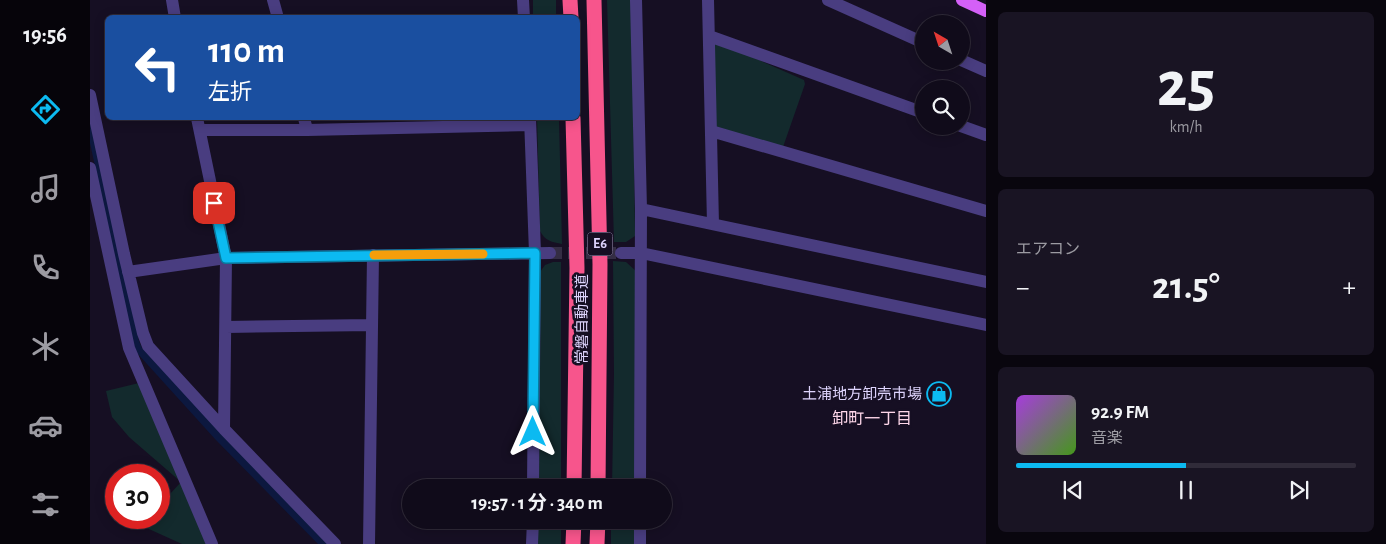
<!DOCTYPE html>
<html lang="ja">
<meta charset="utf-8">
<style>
:root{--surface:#100b1a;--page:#191423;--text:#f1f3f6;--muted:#9c9ba2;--line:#302b39;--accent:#0cbaf1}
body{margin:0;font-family:"Alegreya Sans","Noto Sans JP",sans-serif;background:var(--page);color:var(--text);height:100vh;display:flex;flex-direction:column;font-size:19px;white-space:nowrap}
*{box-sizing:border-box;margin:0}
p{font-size:16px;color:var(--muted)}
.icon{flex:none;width:28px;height:28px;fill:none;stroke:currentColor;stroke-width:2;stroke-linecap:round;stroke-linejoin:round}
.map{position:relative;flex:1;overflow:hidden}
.details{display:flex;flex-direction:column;gap:12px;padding:12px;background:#09060e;width:400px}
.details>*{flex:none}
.guide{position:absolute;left:15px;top:15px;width:475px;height:105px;border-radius:8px;box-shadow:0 2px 12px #0003,0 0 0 1px var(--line);background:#1a4fa0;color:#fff;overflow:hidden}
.needle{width:32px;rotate:321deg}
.fabs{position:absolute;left:825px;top:15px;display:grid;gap:10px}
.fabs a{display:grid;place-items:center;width:55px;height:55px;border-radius:50%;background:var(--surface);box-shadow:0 2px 12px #0003,0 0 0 1px var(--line);font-size:25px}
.speed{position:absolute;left:15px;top:464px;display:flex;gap:10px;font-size:25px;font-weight:700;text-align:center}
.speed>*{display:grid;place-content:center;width:65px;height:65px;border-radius:50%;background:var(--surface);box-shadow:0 2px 12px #0003,0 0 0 1px var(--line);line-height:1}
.speed .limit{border:8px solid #d22;background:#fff;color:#111}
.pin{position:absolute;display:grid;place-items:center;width:42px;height:42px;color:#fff;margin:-21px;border-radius:10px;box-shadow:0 2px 8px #0006}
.me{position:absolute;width:55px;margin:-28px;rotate:0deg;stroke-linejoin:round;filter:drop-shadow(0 0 4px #0008)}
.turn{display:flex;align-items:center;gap:18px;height:105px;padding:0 20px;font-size:22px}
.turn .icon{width:65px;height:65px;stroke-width:2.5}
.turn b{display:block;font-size:35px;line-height:42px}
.big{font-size:38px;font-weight:700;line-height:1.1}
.details .widget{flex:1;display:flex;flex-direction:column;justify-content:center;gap:8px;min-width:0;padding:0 18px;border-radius:8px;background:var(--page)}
.details .dial{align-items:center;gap:0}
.dial b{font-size:65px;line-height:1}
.song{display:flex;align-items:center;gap:15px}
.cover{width:60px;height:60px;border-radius:8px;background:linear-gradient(135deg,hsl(280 70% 55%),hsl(100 70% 35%))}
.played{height:5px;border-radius:2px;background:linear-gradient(90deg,var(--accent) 50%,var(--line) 50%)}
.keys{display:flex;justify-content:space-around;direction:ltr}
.heat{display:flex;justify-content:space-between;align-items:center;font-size:28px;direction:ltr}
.trip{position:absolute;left:312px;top:479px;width:270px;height:50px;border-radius:25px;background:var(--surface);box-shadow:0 2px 12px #0003,0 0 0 1px var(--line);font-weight:700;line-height:50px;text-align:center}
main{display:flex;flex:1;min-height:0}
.tabs{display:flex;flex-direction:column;width:90px;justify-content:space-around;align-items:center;background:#06040a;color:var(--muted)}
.tabs .icon{width:35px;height:35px}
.tabs .active{color:var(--accent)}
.tabs b{font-size:22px;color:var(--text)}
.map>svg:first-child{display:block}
.green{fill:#132a2d}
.water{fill:#0c183f}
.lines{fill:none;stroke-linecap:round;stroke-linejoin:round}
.minor-tunnel{stroke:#342d44;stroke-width:12;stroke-dasharray:12 6;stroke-linecap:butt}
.minor{stroke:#493d80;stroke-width:12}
.major{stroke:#d460f7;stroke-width:12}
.highway{stroke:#f7558c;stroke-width:15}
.route-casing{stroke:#08799d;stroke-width:12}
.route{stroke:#0cbaf1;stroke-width:9}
.slow{stroke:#f59e0b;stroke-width:9}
.labels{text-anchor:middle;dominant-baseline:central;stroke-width:5;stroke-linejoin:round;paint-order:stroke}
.shield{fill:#160f23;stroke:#a299bc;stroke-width:1}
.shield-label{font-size:14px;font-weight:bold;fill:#ded4fd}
.street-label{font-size:15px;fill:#ded4fd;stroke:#160f23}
.poi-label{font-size:15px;fill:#ded4fd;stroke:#160f23;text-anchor:end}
.neighbourhood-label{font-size:16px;fill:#fdd6e9;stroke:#160f23}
</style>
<main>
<nav class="tabs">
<b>19:56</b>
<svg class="icon active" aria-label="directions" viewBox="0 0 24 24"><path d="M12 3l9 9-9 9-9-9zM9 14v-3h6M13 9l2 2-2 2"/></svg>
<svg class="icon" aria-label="music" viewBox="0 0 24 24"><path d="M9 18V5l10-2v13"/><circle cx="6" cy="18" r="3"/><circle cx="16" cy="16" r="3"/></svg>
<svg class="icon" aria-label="phone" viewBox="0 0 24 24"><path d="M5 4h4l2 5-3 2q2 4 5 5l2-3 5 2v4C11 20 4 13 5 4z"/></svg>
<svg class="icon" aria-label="climate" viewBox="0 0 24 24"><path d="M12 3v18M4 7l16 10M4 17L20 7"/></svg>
<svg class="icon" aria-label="car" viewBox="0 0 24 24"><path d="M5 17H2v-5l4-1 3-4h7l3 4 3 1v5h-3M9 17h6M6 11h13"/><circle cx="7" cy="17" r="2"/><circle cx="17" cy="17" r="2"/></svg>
<svg class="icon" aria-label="filters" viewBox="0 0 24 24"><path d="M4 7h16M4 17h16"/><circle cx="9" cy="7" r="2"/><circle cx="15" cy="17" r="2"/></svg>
</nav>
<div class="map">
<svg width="896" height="544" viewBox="0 0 896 544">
<rect width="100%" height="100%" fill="#160f23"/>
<path class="green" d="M 443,0 L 466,0 L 466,17 L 443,17 Z
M 517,0 L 542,0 L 545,236 L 536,242 L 524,242 Z
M 621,39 L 714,80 L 715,84 L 693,147 L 624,129 Z
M 447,118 L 469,118 L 472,244 C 462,242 455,241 450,231 Z
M 523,261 L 536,262 L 547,272 L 545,487 L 522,488 L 524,374 Z
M 463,262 L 471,262 L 471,487 L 449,488 L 450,272 L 455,265 Z
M 49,383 L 92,482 L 116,544 L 92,544 L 50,525 L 58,518 L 69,518 L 69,506 L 91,482 L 39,437 L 22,417 L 16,391 Z
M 448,520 L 471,520 L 471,544 L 448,544 Z
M 521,520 L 545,520 L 544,544 L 521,544 Z"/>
<path class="water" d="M 0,116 L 49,341 L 52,348 L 240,544 L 228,544 L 125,439 L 47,353 L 43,344 L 0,143 Z"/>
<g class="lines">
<path class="minor-tunnel" d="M 460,253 L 531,253"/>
<path class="minor" d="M 82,0 L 85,18
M 183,0 L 188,18
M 433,0 L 434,18
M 546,0 L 551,209 L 550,488
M 618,0 L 623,224
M 738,0 L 834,43
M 619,36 L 834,113
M 871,60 L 896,71
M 0,95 L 34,254 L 53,333 L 58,346 L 134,429 L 245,544
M 107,118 L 136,258 L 134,429
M 214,118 L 217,130
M 440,118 L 445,253 L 443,488
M 871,126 L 896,135
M 110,130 L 217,130 L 440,125
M 621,131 L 896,211
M 0,168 L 39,348 L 122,544
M 551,209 L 896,282
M 531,253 L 551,253 L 896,325
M 38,272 L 136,258 L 460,253
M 136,327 L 282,325
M 279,544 L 283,255
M 442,544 L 443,520
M 550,544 L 550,520"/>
<path class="major" d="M 872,0 L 896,11"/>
<path class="highway" d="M 480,0 L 481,18
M 504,0 L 510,264 L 508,488
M 483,118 L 487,268 L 484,488
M 483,544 L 484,520
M 507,544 L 508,520"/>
</g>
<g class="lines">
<g class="route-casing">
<path id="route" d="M 124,203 L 136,258 L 445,253 L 443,432"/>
</g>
<use href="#route" class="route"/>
<path class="slow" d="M 284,255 L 393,254"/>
</g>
<defs>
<g id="shop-ring" transform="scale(1.25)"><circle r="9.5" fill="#160f23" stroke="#0cbaf1" stroke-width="1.5"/><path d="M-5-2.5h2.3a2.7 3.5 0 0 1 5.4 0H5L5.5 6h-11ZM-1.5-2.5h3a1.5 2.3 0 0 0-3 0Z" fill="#0cbaf1"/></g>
</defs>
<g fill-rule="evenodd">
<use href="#shop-ring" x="849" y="394"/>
</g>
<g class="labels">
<rect class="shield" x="497.5" y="232.5" width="25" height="23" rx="4"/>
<g class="shield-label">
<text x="510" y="244">E6</text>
</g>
<g class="street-label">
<text transform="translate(492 319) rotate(-90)">常磐自動車道</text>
</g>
<g class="poi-label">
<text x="832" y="394">土浦地方卸売市場</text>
</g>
<g class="neighbourhood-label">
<text x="782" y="419">卸町一丁目</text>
</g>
</g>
</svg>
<div class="fabs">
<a><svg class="needle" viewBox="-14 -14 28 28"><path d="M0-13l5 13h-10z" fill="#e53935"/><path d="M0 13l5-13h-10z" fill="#9c9ba2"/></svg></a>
<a><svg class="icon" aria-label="search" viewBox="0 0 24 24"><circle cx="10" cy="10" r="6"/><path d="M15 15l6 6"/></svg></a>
</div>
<div class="speed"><div class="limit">30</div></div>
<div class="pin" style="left:124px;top:203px;background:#d93025"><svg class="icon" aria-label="arrive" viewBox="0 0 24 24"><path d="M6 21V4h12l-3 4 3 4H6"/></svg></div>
<svg class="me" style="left:443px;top:432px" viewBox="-20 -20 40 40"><path d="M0-17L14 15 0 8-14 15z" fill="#0cbaf1" stroke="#fff" stroke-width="4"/></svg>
<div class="trip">19:57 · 1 分 · 340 m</div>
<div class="guide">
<div class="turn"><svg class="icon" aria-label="left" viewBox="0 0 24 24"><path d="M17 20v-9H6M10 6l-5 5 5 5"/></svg><div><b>110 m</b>左折</div></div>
</div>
</div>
<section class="details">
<div class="widget dial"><b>25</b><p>km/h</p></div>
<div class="widget"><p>エアコン</p>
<div class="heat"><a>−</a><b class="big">21.5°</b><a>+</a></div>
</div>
<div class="widget">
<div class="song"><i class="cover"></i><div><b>92.9 FM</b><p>音楽</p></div></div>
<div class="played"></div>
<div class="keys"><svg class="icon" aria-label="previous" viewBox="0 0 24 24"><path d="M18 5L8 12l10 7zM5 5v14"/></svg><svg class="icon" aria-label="pause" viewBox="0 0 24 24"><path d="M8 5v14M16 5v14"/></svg><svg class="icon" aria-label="next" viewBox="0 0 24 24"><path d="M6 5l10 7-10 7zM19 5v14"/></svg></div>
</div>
</section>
</main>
